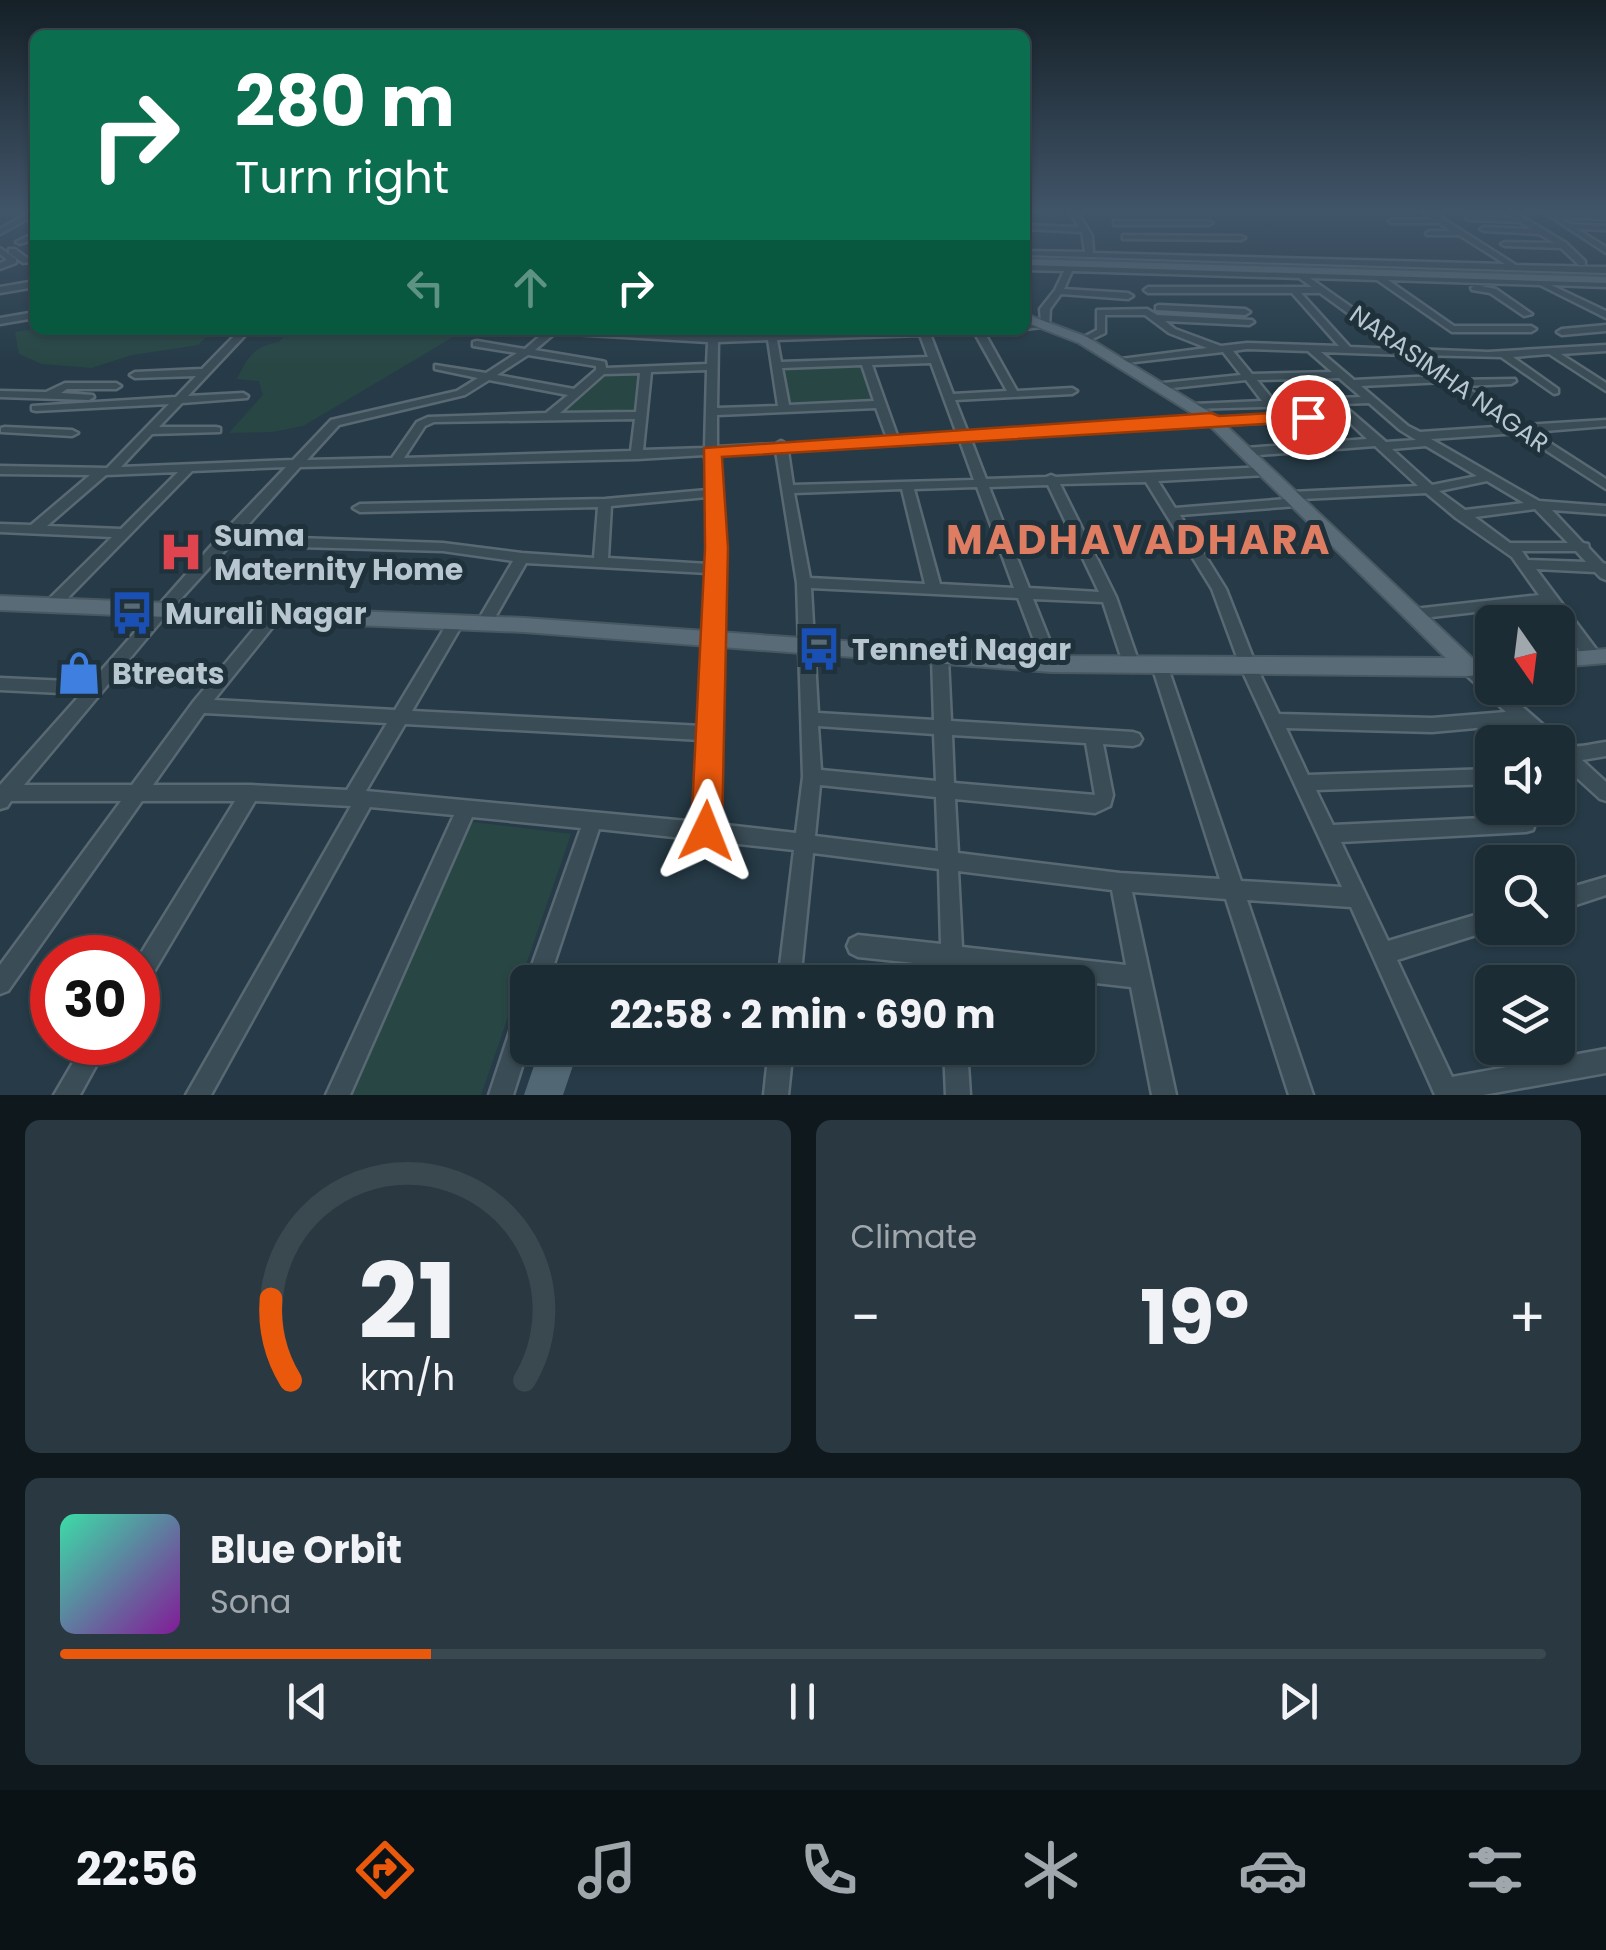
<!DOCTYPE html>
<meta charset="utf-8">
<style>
:root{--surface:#1c2c35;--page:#293841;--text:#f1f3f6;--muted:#a0a7ad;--line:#3a4850;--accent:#ea580c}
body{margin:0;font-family:Poppins,sans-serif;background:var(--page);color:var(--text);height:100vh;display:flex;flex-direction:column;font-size:38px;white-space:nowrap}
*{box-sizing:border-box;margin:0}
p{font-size:32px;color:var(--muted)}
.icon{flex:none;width:55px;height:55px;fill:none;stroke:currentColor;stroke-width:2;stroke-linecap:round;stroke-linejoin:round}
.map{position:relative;height:1095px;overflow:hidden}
.details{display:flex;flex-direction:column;gap:25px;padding:25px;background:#0f181d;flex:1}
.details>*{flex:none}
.top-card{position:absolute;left:30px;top:30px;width:1000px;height:305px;border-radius:15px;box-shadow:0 2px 8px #0004,0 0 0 2px var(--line);background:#0b6e4f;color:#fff;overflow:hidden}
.needle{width:65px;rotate:166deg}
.controls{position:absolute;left:1475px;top:605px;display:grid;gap:20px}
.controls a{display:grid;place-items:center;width:100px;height:100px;border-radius:15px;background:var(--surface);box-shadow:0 2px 8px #0004,0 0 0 2px var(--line);font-size:50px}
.speed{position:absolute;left:30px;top:935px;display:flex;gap:20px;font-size:50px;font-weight:700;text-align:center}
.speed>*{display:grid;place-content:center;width:130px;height:130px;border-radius:50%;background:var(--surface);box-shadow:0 2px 8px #0004,0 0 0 2px var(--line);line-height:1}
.speed .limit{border:15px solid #d22;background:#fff;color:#111}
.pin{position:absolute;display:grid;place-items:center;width:85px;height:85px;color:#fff;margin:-42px;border:5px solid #fff;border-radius:50%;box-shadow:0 2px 10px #0007}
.me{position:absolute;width:110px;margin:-55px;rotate:2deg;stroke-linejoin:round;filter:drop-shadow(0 0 8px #0008)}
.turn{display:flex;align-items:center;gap:35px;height:210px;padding:0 40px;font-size:45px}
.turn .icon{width:130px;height:130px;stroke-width:2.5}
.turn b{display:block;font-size:70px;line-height:85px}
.lanes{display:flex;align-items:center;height:95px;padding:0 40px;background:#0003;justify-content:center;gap:50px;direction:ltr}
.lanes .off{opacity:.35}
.big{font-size:75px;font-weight:700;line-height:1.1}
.details .card{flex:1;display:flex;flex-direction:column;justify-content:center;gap:15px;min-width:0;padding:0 35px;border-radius:15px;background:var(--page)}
.details .dial{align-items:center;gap:0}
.dial svg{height:260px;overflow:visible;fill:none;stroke:var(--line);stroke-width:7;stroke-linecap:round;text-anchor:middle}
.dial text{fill:var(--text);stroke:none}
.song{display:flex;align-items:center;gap:30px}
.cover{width:120px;height:120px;border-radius:15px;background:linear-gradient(135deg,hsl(160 70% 55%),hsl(290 70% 35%))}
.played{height:10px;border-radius:5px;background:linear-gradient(90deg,var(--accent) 25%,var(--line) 25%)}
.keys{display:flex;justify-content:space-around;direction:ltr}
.heat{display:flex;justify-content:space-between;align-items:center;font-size:55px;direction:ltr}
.details .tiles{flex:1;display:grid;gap:25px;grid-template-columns:1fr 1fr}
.card:last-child{grid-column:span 2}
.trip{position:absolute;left:510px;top:965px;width:585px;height:100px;border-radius:15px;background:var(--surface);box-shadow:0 2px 8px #0004,0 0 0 2px var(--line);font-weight:700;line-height:100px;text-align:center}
.tab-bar{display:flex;height:160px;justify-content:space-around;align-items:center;background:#0b1215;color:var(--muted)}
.tab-bar .icon{width:70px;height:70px}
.tab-bar .on{color:var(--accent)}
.tab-bar b{font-size:45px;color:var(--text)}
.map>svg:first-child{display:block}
.green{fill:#284744}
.building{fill:#516874}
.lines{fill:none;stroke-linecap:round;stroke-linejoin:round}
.minor-casing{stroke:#596973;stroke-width:5}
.major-casing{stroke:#475862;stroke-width:4}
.minor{fill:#3a4c56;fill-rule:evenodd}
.major{fill:#596b76;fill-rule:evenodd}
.route{fill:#ea580c;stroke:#983908;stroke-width:2.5}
.labels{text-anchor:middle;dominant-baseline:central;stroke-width:10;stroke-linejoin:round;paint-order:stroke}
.far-street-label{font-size:25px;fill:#b8c6cf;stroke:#1f313b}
.poi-label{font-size:30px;font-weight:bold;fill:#b8c6cf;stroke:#1f313b;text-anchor:start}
.district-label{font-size:40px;font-weight:bold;letter-spacing:2.5px;fill:#df7d63;stroke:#1f313b}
</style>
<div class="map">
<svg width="1606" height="1095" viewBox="0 0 1606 1095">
<rect width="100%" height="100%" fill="#263b47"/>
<path class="green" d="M 35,329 L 35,330 L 214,330 L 198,345 L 132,355 L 91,368 L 42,364 L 19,354 L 15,332 Z
M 288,330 L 465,330 L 303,426 L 272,432 L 229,433 L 263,395 L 259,381 L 237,379 C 248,357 254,346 279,342 Z
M 866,364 L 877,402 L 790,406 L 784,368 Z
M 602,373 L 642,374 L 638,413 L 557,415 Z
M 472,822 L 571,834 L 481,1095 L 344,1095 Z"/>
<path class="building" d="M 540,1048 L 579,1048 L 563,1095 L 524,1095 Z"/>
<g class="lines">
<g class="minor-casing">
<path id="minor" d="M 31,211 L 35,211 L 35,215 L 0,234 L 0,229 Z
M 1069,211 L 1077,211 L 1092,236 L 1093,253 L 1505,264 L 1459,235 L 1427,235 L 1426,233 L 1430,231 L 1451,231 L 1439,223 L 1393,223 L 1389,221 L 1393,219 L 1432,219 L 1422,211 L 1431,211 L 1516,265 L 1606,267 L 1606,273 L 1025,255 L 1025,251 L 1085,252 L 1082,232 L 1025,229 L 1025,225 L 1079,227 Z
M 1513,211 L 1566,243 L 1585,261 L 1585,265 L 1579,265 L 1561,248 L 1505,246 L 1501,244 L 1505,242 L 1555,243 L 1539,234 L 1484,231 L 1480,229 L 1484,227 L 1532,229 L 1520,222 L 1470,220 L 1466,218 L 1470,216 L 1513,217 L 1505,212 Z
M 1542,211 L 1606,215 L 1606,219 L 1560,218 L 1570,224 L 1606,226 L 1606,230 L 1577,229 L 1606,247 L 1606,253 Z
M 1117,221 L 1209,221 L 1213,223 L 1209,225 L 1114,225 L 1114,221 Z
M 32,234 L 35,234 L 35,239 L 20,244 L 16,242 Z
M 1126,235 L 1241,236 L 1245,238 L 1241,240 L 1123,239 L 1123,235 Z
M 0,248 L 16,259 L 16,263 L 0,269 L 0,263 L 7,260 L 0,254 Z
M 9,249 L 15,249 L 27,258 L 35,256 L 35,261 L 23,263 L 9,253 Z
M 1025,264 L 1606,281 L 1606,287 L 1551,285 L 1606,311 L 1606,318 L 1540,285 L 1388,280 L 1454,326 L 1531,326 L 1536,329 L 1531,332 L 1452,332 L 1377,280 L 1310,278 L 1411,349 L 1488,352 L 1606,345 L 1606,351 L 1561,354 L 1606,383 L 1606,391 L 1549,354 L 1513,357 L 1558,389 L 1558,393 L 1554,394 L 1501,357 L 1420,355 L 1454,380 L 1515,379 L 1516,381 L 1511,384 L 1464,386 L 1524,425 L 1606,420 L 1606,426 L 1533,432 L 1606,479 L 1606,489 L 1519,433 L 1431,439 L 1539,501 L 1606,506 L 1606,514 L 1552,510 L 1583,543 L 1588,544 L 1589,548 L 1603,563 L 1606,564 L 1606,580 L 1601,578 L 1595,572 L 1536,569 L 1599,653 L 1601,657 L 1599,661 L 1587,661 L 1546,604 L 1414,619 L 1409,618 L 1406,614 L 1409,610 L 1414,609 L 1539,595 L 1512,557 L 1456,518 L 1426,493 L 1302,499 L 1303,502 L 1302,505 L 1297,506 L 1180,515 L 1226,589 L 1257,668 L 1279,714 L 1432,718 L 1506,712 L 1463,672 L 1461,668 L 1463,664 C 1476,660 1484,672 1492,680 L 1492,688 L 1501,688 L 1557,737 C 1568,753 1588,744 1606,742 L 1606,756 L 1582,760 L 1606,782 L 1606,801 L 1600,799 L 1577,778 L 1558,779 L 1558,765 L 1563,764 L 1558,759 L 1558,742 L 1540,742 L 1520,724 L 1432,732 L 1286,728 L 1308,775 L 1492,769 L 1492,784 L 1316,790 L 1333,825 L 1526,816 L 1533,818 L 1535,824 L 1533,830 L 1526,832 L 1341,842 L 1388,941 L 1492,910 L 1492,928 L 1498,928 L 1397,960 L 1452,1077 L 1606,1049 L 1606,1073 L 1483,1095 L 1435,1095 L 1351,907 L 1247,900 L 1313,1095 L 1289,1095 L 1226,899 L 1132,892 L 1176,1095 L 1152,1095 L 1131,987 L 963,968 L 964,982 L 942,982 L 942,966 L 858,957 L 850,953 L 847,946 L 850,939 L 858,935 L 941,944 L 939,869 L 813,853 L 800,982 L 778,982 L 794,850 L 599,829 L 548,982 L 528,982 L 528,986 L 526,982 L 581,828 L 472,817 L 350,1095 L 326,1095 L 454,815 L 370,807 L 211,1095 L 186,1095 L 351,806 L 255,801 L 146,985 L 138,988 L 138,958 L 235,801 L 142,801 L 8,991 L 0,994 L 0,965 L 121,801 L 11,801 L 7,807 L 0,809 L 0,785 L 81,694 L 0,690 L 0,678 L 91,682 L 219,537 L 286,467 L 192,471 L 57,609 L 47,609 L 45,605 L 47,601 L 112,537 L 0,532 L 0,524 L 31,525 L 90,475 L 0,474 L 0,466 L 107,468 L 169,404 L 36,411 L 32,410 L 32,406 L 176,397 L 196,376 L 135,378 L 130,375 L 135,372 L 202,369 L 240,330 L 250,330 L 188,396 L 243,393 L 248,396 L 247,398 L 182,403 L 159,427 L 216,427 L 220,428 L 220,432 L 152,434 L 121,467 L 293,460 L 331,420 L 457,391 L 478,378 L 435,369 L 435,365 L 486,373 L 517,353 L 473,346 L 473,342 L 477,341 L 525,349 L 547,330 L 605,330 L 713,336 L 885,330 L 973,330 L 968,333 L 930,334 L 953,394 L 1007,391 L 973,330 L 983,330 L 1017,391 L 1072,388 L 1077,391 L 1072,394 L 955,400 L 968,433 L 1211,416 L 1216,418 L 1339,413 L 1330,405 L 1190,409 L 1190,405 L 1194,404 L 1262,401 L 1246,380 L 1163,389 L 1158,386 L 1163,383 L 1241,375 L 1223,352 L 1117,364 L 1116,362 L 1121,359 L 1207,348 L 1169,333 L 1145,315 L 1105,315 L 1105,333 L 1086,342 L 1078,340 L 1097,330 L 1097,310 L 1147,309 L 1157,315 L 1252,320 L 1254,322 L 1249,325 L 1165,321 L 1175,329 L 1221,346 L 1247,343 L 1339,346 L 1292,293 L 1148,293 L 1144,290 L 1148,287 L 1312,287 L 1299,278 L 1072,271 L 1064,289 L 1128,293 L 1133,296 L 1128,299 L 1061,294 L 1050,309 L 1049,326 L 1025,329 L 1025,323 L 1041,322 L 1040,309 L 1055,290 L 1064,271 L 1025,270 ZM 1301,293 L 1320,293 L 1397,349 L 1350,347 ZM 555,333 L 708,342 L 707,364 L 606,368 L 605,362 L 601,361 L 535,350 ZM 920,335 L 928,357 L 781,362 L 777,340 ZM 768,340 L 778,406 L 717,408 L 718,342 ZM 1247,349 L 1308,351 L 1332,372 L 1252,374 L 1233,351 ZM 1321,352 L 1406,355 L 1435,376 L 1354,380 ZM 528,355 L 596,366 L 596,370 L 574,389 L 497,375 ZM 931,363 L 957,434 L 898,438 L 872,365 ZM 862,365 L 874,401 L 789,405 L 782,368 ZM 707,370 L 705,448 L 643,450 L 651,372 ZM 640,373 L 636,412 L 560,413 L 604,374 ZM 1339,378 L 1361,397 L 1274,401 L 1257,380 ZM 489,380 L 568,395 L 546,413 L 428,417 L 417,422 L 392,458 L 307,460 L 339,425 L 465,395 ZM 1444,382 L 1510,426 L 1420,432 L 1408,426 L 1361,386 ZM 1369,403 L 1400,430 L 1416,440 L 1386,442 L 1342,404 ZM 876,408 L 887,438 L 786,444 L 781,441 L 776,444 L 717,447 L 717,415 ZM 635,419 L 631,451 L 404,458 L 425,426 L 434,422 ZM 1346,419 L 1367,439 L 1246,448 L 1240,452 L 1246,456 L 1375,446 L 1418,486 L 1291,492 L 1285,496 L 1287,499 L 1175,508 L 1158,481 L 1266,475 L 1272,471 L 1266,467 L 1056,477 L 1051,475 L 1046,477 L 986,479 L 971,440 L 1209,423 L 1214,425 ZM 960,441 L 974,480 L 793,485 L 788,451 ZM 1426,446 L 1477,476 L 1432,485 L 1392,449 ZM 776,451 L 797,583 L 803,777 L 796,833 L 717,824 L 723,548 L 717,454 ZM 705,455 L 707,490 L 605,499 L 360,504 L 353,508 L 360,512 L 598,507 L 594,558 L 522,553 L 443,543 L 238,536 L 300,467 L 637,459 ZM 178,472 L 121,529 L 47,526 L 106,475 ZM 1487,481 L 1524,503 L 1465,510 L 1439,491 ZM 1146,482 L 1212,589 L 1241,668 L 1342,887 L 1241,881 L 1166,662 L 1160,660 L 1154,662 L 1152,666 L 1220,879 L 1120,873 L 958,853 L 955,799 L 1095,813 L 1110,806 L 1113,795 L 1103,744 L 1133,746 L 1139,744 L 1142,739 L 1139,734 L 1133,732 L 951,721 L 948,658 L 946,654 L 934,654 L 932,658 L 934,720 L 818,713 L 811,588 L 1018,598 L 1043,664 L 1045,668 L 1051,670 L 1057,668 L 1059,664 L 1033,599 L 1103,602 L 1124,666 L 1126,670 L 1132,672 L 1138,670 L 1140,666 L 1116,597 L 1060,484 ZM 1048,485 L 1099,592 L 1029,588 L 989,487 ZM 977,487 L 1014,588 L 940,584 L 914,489 ZM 902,489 L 925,584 L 810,578 L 794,493 ZM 707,497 L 708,564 L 608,558 L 611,506 ZM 1535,509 L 1568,543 L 1510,543 L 1475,517 ZM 230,545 L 443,551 L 513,561 L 476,624 L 479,628 L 489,628 L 526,563 L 708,573 L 702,726 L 412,711 L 463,623 L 460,619 L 450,619 L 395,710 L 214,700 L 279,619 L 282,615 L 279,611 L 269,611 L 194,701 L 132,785 L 24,785 L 167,614 ZM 1522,551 L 1576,551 L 1586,562 L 1528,560 ZM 204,713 L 387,723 L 347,790 L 250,785 L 153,785 ZM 405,724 L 701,740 L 698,822 L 366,791 ZM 818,726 L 934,734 L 936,781 L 821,770 ZM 952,735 L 1086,743 L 1095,795 L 954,783 ZM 820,785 L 936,797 L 938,851 L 815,836 ZM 958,871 L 1112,890 L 1126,965 L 962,947 Z
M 35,281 L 35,287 L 0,293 L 0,287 Z
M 1475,285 L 1496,289 L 1532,314 L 1524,316 L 1490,293 L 1472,290 L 1471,288 Z
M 1159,305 L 1245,309 L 1250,312 L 1245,315 L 1156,310 L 1156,306 Z
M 35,312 L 35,318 L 0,324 L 0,318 Z
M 1606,325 L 1606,331 L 1562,335 L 1557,332 L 1562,329 Z
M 65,383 L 116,383 L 121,386 L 116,389 L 67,389 L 61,393 L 93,395 L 94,397 L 89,400 L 0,397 L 0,391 L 46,392 Z
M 5,427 L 72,430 L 78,433 L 72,436 L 1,432 L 1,428 Z
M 1606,877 L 1606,895 L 1558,911 L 1558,891 Z
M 528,999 L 528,1048 L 513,1095 L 489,1095 L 517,1010 L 520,1002 Z
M 1078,1032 L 1090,1037 L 1094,1045 L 1090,1053 L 1082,1057 L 1070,1052 L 1068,1048 L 1078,1048 Z
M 85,1042 L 109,1042 L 80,1095 L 54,1095 Z
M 769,1048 L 793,1048 L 788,1095 L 764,1095 Z
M 944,1048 L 967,1048 L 970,1095 L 946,1095 Z"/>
</g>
<g class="major-casing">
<path id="major" d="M 1025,259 L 1606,277 L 1606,283 L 1025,265 Z
M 1025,314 L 1087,337 L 1216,416 L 1472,658 L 1492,659 L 1492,673 L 1469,676 L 1051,672 L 524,632 L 0,610 L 0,596 L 524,618 L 1051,656 L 1446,658 L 1206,422 L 1079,343 L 1025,322 Z
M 1606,649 L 1606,663 L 1558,667 L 1558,653 Z"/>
</g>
<use href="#minor" class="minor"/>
<use href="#major" class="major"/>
</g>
<linearGradient id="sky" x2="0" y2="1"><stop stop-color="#152027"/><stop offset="0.58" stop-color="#415569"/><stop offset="1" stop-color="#415569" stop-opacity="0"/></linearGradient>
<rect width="1606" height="365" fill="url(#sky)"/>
<path class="route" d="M 1308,411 L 1314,413 L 1314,421 L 722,457 L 728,548 L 722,831 L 718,841 L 706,845 L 695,841 L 691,831 L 705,548 L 704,448 L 1211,413 L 1219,416 Z"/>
<defs>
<g id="hospital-bare" transform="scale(3.45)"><path d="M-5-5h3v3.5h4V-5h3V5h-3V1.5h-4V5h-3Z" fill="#e0444e" stroke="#1f313b" stroke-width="2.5" paint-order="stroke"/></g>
<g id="bus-bare" transform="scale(3.45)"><path d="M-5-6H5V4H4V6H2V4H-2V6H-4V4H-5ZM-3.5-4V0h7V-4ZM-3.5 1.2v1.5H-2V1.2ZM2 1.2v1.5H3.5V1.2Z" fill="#1a4fb4" stroke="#1f313b" stroke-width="2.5" paint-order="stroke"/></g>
<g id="shop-bare" transform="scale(3.45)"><path d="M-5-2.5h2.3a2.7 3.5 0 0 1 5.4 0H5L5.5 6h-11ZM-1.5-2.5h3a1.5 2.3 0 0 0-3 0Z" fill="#3f7fe0" stroke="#1f313b" stroke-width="2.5" paint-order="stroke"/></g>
</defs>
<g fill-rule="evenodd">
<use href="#hospital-bare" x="181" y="552"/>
<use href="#bus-bare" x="132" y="613"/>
<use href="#bus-bare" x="819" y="649"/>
<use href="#shop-bare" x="79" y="673"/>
</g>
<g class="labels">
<g class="far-street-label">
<text transform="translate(1449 379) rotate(35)">NARASIMHA NAGAR</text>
</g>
<g class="poi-label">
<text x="214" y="535">Suma<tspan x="214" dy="34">Maternity Home</tspan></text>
<text x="165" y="613">Murali Nagar</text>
<text x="852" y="649">Tenneti Nagar</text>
<text x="112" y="673">Btreats</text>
</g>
<g class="district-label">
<text x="1139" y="540">MADHAVADHARA</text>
</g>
</g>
</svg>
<div class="controls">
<a><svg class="needle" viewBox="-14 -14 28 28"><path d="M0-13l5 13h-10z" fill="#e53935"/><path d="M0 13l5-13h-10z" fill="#a0a7ad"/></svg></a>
<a><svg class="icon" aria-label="sound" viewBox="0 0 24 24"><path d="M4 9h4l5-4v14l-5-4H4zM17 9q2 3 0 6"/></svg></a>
<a><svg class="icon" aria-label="search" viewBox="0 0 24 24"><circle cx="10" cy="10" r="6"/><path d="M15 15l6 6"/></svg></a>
<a><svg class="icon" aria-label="layers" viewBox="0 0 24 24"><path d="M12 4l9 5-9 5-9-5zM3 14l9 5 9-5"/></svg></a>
</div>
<div class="speed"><div class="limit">30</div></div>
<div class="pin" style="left:1308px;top:417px;background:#d93025"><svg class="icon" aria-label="arrive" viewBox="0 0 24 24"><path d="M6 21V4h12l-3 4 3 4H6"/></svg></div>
<svg class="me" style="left:706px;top:831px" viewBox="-20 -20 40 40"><path d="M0-17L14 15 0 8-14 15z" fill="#ea580c" stroke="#fff" stroke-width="4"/></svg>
<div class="trip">22:58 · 2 min · 690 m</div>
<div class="top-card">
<div class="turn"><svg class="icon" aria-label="right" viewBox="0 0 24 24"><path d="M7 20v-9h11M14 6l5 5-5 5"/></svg><div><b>280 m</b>Turn right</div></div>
<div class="lanes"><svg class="icon off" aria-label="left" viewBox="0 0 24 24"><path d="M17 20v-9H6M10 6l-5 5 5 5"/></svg><svg class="icon off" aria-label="ahead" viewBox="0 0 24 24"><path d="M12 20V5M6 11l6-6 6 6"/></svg><svg class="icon" aria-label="right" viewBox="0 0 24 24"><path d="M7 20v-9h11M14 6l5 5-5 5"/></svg></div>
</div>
</div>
<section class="details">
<div class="tiles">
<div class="card dial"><svg viewBox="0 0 100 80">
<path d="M14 69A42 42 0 1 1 86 69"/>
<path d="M14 69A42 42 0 0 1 8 44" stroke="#ea580c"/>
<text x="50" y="56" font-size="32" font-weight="700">21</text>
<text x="50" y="72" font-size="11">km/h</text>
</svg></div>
<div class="card"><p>Climate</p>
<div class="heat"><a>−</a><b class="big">19°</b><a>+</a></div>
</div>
<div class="card">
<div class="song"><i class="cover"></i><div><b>Blue Orbit</b><p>Sona</p></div></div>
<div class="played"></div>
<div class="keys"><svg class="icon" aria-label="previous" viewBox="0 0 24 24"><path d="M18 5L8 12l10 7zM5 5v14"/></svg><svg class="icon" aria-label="pause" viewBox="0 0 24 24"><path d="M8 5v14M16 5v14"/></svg><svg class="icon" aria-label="next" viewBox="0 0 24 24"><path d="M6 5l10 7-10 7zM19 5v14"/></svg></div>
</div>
</div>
</section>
<nav class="tab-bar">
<b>22:56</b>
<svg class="icon on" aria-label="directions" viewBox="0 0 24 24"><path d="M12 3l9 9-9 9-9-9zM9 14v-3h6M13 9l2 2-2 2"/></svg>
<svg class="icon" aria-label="music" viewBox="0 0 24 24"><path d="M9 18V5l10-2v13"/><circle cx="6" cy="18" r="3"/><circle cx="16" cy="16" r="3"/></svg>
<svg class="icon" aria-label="phone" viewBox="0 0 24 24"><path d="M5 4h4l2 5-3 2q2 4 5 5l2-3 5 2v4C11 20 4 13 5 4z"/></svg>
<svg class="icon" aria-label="climate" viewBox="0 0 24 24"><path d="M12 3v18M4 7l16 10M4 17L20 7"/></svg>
<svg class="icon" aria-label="car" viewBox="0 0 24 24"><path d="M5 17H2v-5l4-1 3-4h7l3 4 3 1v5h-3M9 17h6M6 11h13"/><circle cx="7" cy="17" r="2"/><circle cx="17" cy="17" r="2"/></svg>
<svg class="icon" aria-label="filters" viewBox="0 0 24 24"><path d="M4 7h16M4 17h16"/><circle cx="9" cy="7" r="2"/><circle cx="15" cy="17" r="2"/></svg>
</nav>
